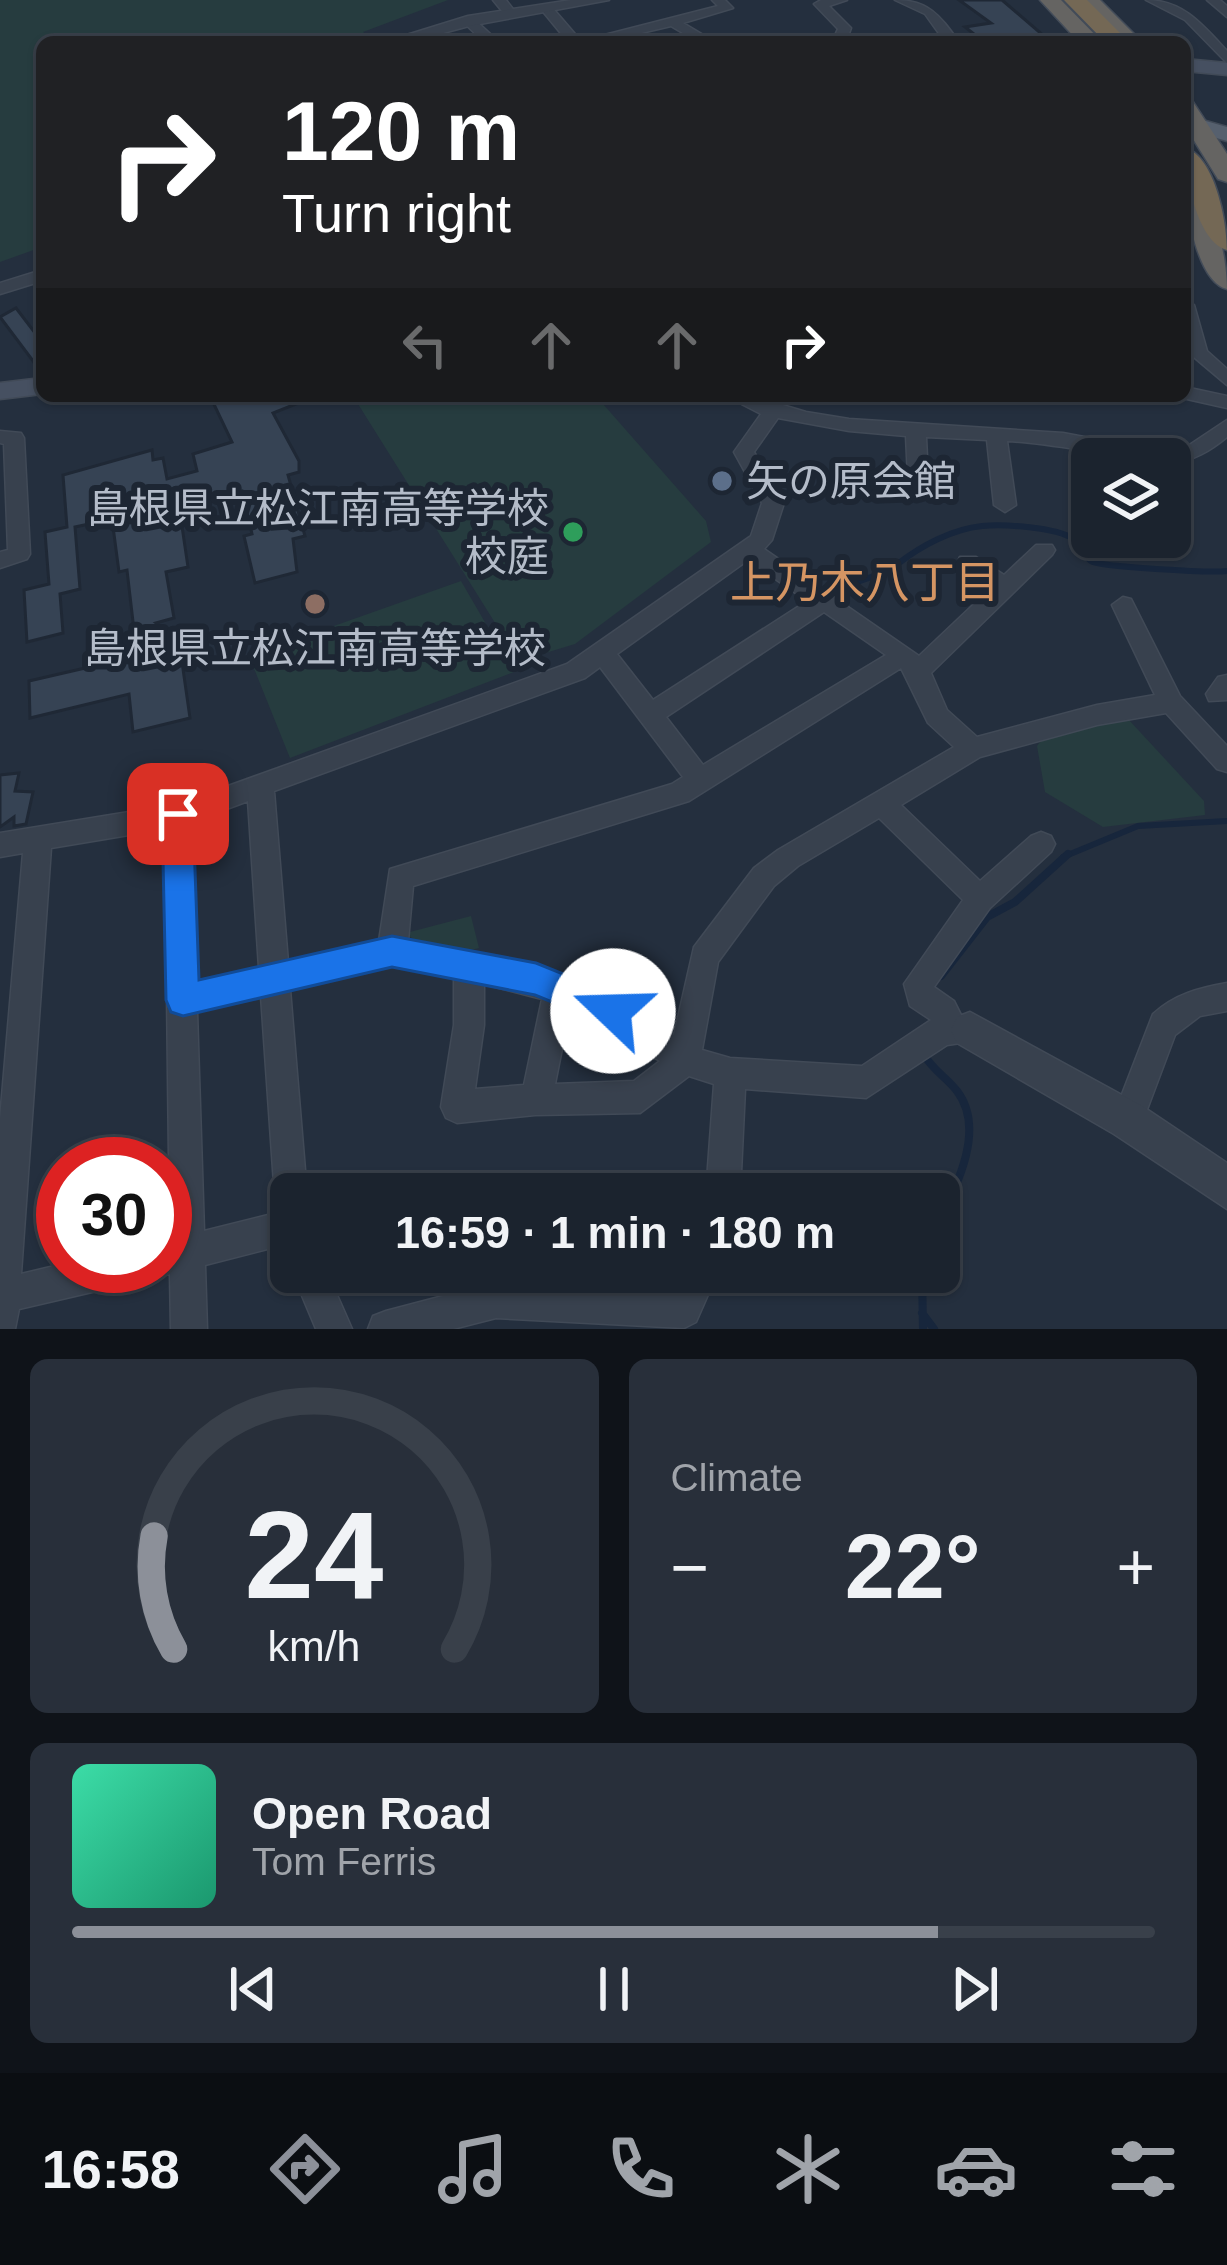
<!DOCTYPE html>
<meta charset="utf-8">
<style>
:root{--surface:#1b232e;--page:#282f3a;--text:#f1f3f6;--muted:#a0a4aa;--line:#39404a;--accent:#8c9099}
body{margin:0;font-family:Arial,"Noto Sans JP",sans-serif;background:var(--page);color:var(--text);height:100vh;display:flex;flex-direction:column;font-size:45px;white-space:nowrap}
*{box-sizing:border-box;margin:0}
p{font-size:39px;color:var(--muted)}
.icon{flex:none;width:66px;height:66px;fill:none;stroke:currentColor;stroke-width:2;stroke-linecap:round;stroke-linejoin:round}
.map{position:relative;height:1329px;overflow:hidden}
.side{display:flex;flex-direction:column;gap:30px;padding:30px;background:#0f1319;flex:1}
.side>*{flex:none}
.hud{position:absolute;left:36px;top:36px;width:1155px;height:366px;border-radius:18px;box-shadow:0 3px 9px #0004,0 0 0 3px var(--line);background:#202124;color:#fff;overflow:hidden}
.fabs{position:absolute;left:1071px;top:438px;display:grid;gap:24px}
.fabs a{display:grid;place-items:center;width:120px;height:120px;border-radius:18px;background:var(--surface);box-shadow:0 3px 9px #0004,0 0 0 3px var(--line);font-size:60px}
.speed{position:absolute;left:36px;top:1137px;display:flex;gap:24px;font-size:60px;font-weight:700;text-align:center}
.speed>*{display:grid;place-content:center;width:156px;height:156px;border-radius:50%;background:var(--surface);box-shadow:0 3px 9px #0004,0 0 0 3px var(--line);line-height:1}
.speed .limit{border:18px solid #d22;background:#fff;color:#111}
.pin{position:absolute;display:grid;place-items:center;width:102px;height:102px;color:#fff;margin:-51px;border-radius:24px;box-shadow:0 6px 18px #0006}
.me{position:absolute;width:132px;margin:-66px;rotate:291deg;stroke-linejoin:round;filter:drop-shadow(0 0 9px #0008)}
.turn{display:flex;align-items:center;gap:42px;height:252px;padding:0 48px;font-size:54px}
.turn .icon{width:156px;height:156px;stroke-width:2.5}
.turn b{display:block;font-size:84px;line-height:102px}
.lanes{display:flex;align-items:center;height:114px;padding:0 48px;background:#0003;justify-content:center;gap:60px;direction:ltr}
.lanes .off{opacity:.35}
.big{font-size:90px;font-weight:600;line-height:1.1}
.side .widget{flex:1;display:flex;flex-direction:column;justify-content:center;gap:18px;min-width:0;padding:0 42px;border-radius:18px;background:var(--page)}
.side .dial{align-items:center;gap:0}
.dial svg{height:312px;overflow:visible;fill:none;stroke:var(--line);stroke-width:7;stroke-linecap:round;text-anchor:middle}
.dial text{fill:var(--text);stroke:none}
.song{display:flex;align-items:center;gap:36px}
.cover{width:144px;height:144px;border-radius:18px;background:linear-gradient(135deg,hsl(160 70% 55%),hsl(160 70% 35%))}
.played{height:12px;border-radius:6px;background:linear-gradient(90deg,var(--accent) 80%,var(--line) 80%)}
.keys{display:flex;justify-content:space-around;direction:ltr}
.heat{display:flex;justify-content:space-between;align-items:center;font-size:66px;direction:ltr}
.side .tiles{flex:1;display:grid;gap:30px;grid-template-columns:1fr 1fr}
.widget:last-child{grid-column:span 2}
.trip{position:absolute;left:270px;top:1173px;width:690px;height:120px;border-radius:18px;background:var(--surface);box-shadow:0 3px 9px #0004,0 0 0 3px var(--line);font-weight:600;line-height:120px;text-align:center}
.tab-bar{display:flex;height:192px;justify-content:space-around;align-items:center;background:#0b0e12;color:var(--muted)}
.tab-bar .icon{width:84px;height:84px}
.tab-bar .current{color:var(--accent)}
.tab-bar b{font-size:54px;color:var(--text)}
.map>svg:first-child{display:block}
.green{fill:#263c3f}
.lines{fill:none;stroke-linecap:round;stroke-linejoin:round}
.stream-far1{stroke:#17263c;stroke-width:6}
.stream{stroke:#17263c;stroke-width:8}
.building{fill:#364354;stroke:#1f2835;stroke-width:3}
.minor-casing{stroke:#414a57;stroke-width:3}
.tertiary-casing{stroke:#414a57;stroke-width:3}
.secondary-casing{stroke:#414a57;stroke-width:3}
.primary-casing{stroke:#414a57;stroke-width:3}
.trunk-casing{stroke:#434c59;stroke-width:3}
.motorway-casing{stroke:#434c59;stroke-width:3}
.minor{fill:#38414e;fill-rule:evenodd}
.tertiary{fill:#38414e;fill-rule:evenodd}
.secondary{fill:#465061;fill-rule:evenodd}
.primary{fill:#56606e;fill-rule:evenodd}
.trunk{fill:#656462;fill-rule:evenodd}
.motorway{fill:#746855;fill-rule:evenodd}
.route{fill:#1a73e8;stroke:#114b97;stroke-width:3}
.service-dot{fill:#5c6f8a;stroke:#1d2633;stroke-width:4.5}
.leisure-dot{fill:#2e9e5b;stroke:#1d2633;stroke-width:4.5}
.education-dot{fill:#8d6e63;stroke:#1d2633;stroke-width:4.5}
.labels{text-anchor:middle;dominant-baseline:central;stroke-width:12;stroke-linejoin:round;paint-order:stroke}
.poi-label{font-size:42px;fill:#b4bcc9;stroke:#1d2633;text-anchor:start}
.neighbourhood-label{font-size:45px;fill:#d59563;stroke:#1d2633}
</style>
<div class="map">
<svg width="1227" height="1329" viewBox="0 0 1227 1329">
<rect width="100%" height="100%" fill="#242f3e"/>
<path class="green" d="M 0,0 L 448,0 L 363,32 L 376,42 L 42,42 L 42,247 L 0,262 Z
M 353,396 L 596,396 L 706,521 L 711,542 L 575,644 L 519,661 Z
M 461,581 L 514,672 L 290,758 L 249,656 Z
M 1128,719 L 1204,801 L 1205,815 L 1103,827 L 1045,792 L 1037,746 C 1055,721 1099,722 1128,719 Z
M 471,916 L 479,948 C 460,954 420,948 406,933 Z"/>
<g class="lines">
<path class="stream-far1" d="M 830,591 C 851,583 882,576 899,563 C 921,546 952,529 982,526 C 1005,524 1055,527 1074,539 C 1082,544 1083,555 1091,561 C 1099,567 1211,573 1227,571
M 1063,857 L 1138,826 L 1227,821"/>
<path class="stream" d="M 941,976 L 987,917 L 1015,902 L 1068,854
M 924,1055 C 933,1070 947,1078 957,1091 C 986,1129 957,1185 939,1221
M 922,1272 L 923,1329
M 922,1313 L 934,1329"/>
</g>
<path class="building" d="M 959,0 L 1002,0 L 1051,42 L 984,42 L 965,27 L 991,23 Z
M 16,308 L 42,342 L 42,373 L 0,317 Z
M 210,396 L 316,396 L 273,413 L 299,461 L 299,472 L 288,475 L 305,536 L 293,539 L 297,572 L 255,583 L 244,536 L 252,534 L 242,491 L 179,506 L 188,567 L 166,572 L 174,618 L 156,623 L 179,641 L 190,718 L 133,732 L 129,694 L 30,718 L 29,681 L 137,656 L 127,570 L 119,572 L 112,519 L 75,527 L 80,589 L 60,594 L 63,633 L 27,642 L 24,590 L 49,584 L 45,532 L 67,527 L 63,475 L 152,450 L 153,460 L 163,458 L 167,479 L 197,471 L 193,454 L 232,442 Z
M 19,773 L 15,791 L 33,792 L 26,824 L 14,826 L 14,817 L 0,827 L 0,775 Z"/>
<g class="lines">
<g class="minor-casing">
<path id="minor" d="M 493,0 L 506,0 L 516,13 L 506,16 Z
M 712,0 L 725,0 L 733,8 L 683,23 L 715,42 L 698,42 L 671,26 L 603,42 L 568,42 L 540,8 L 550,5 L 581,41 L 718,6 Z
M 821,0 L 847,0 L 829,6 L 851,28 L 846,42 L 832,42 L 838,29 L 814,4 Z
M 895,0 C 929,0 940,16 959,42 L 945,42 L 925,14 Z
M 1146,0 C 1183,0 1203,25 1227,51 L 1227,63 L 1185,20 Z
M 1207,0 L 1220,0 L 1227,6 L 1227,17 Z
M 468,17 L 473,18 L 499,42 L 484,42 L 462,21 Z
M 42,270 L 42,281 L 0,294 L 0,283 Z
M 1185,300 L 1194,305 L 1207,351 L 1227,369 L 1227,385 L 1189,353 Z
M 1185,387 L 1227,396 L 1227,408 L 1178,397 L 1185,396 Z
M 726,396 L 753,396 L 806,412 L 849,419 L 1063,433 L 1158,451 L 1188,446 L 1227,420 L 1227,437 C 1210,451 1194,460 1172,464 L 1170,459 C 1115,459 1063,444 1007,441 L 1016,505 L 1005,512 L 994,505 L 987,440 L 926,437 L 928,478 L 918,485 L 908,478 L 906,436 L 849,431 L 778,418 L 754,452 L 784,503 L 772,540 L 764,549 L 919,656 L 991,588 L 957,563 L 960,557 L 976,557 L 1004,575 L 1036,545 L 1052,545 L 1055,550 L 1052,555 L 931,673 L 947,710 L 977,737 L 1097,705 L 1155,695 L 1112,605 L 1123,597 L 1131,599 L 1180,696 L 1227,746 L 1227,772 L 1217,769 L 1166,713 L 1097,725 L 980,757 L 901,805 L 980,881 L 1031,836 L 1041,832 L 1051,836 L 1055,844 L 1051,852 L 990,908 L 934,987 L 954,1001 L 961,1015 L 981,1020 L 985,1030 L 981,1040 L 947,1045 L 866,1098 L 745,1089 L 740,1194 L 706,1194 L 714,1084 L 689,1076 L 640,1113 L 535,1115 L 457,1123 L 446,1118 L 441,1107 L 454,1025 L 454,978 L 392,964 L 290,989 L 307,1194 L 291,1194 L 291,1243 L 205,1265 L 207,1329 L 171,1329 L 170,1274 L 165,1275 L 151,1266 L 165,1266 L 165,1241 L 170,1240 L 165,829 L 51,848 L 21,1274 L 63,1264 L 148,1266 L 143,1278 L 131,1283 L 19,1309 L 15,1329 L 0,1329 L 0,1119 L 23,853 L 0,857 L 0,833 L 178,804 L 567,664 L 751,536 L 762,503 L 734,452 L 761,414 ZM 748,560 L 807,601 L 653,700 L 617,654 ZM 824,612 L 886,655 L 703,765 L 666,717 ZM 600,667 L 683,777 L 672,784 L 390,869 L 379,941 L 288,962 L 274,791 L 585,678 ZM 901,668 L 928,723 L 954,747 L 778,850 L 754,868 L 694,947 L 674,1035 C 581,976 513,964 408,941 L 413,886 L 689,801 ZM 248,801 L 259,968 L 196,983 L 192,822 ZM 879,818 L 963,900 L 904,984 L 910,1006 L 931,1020 L 862,1066 L 730,1058 L 702,1050 L 718,962 L 774,886 L 798,866 ZM 484,984 L 542,999 L 524,1085 L 475,1089 L 484,1025 ZM 261,996 L 276,1213 L 204,1231 L 197,1011 ZM 570,1009 L 660,1061 L 634,1081 L 555,1084 Z
M 0,431 L 21,433 L 24,438 L 30,554 L 27,559 L 0,568 L 0,552 L 8,550 L 4,444 L 0,443 Z
M 1227,675 L 1227,700 L 1209,701 L 1206,694 L 1218,677 Z
M 1227,983 L 1227,1011 L 1200,1016 L 1175,1035 L 1139,1131 L 1128,1136 L 1117,1131 L 1112,1120 L 1153,1014 C 1175,994 1199,988 1227,983 Z
M 292,1272 L 327,1272 L 352,1329 L 316,1329 Z
M 683,1272 L 718,1272 L 696,1322 L 684,1328 L 496,1318 L 453,1329 L 368,1329 L 373,1316 L 386,1311 L 496,1282 L 674,1292 Z"/>
</g>
<g class="tertiary-casing">
<path id="tertiary" d="M 571,0 L 609,0 L 469,26 L 410,42 L 384,42 L 468,16 Z
M 970,1012 L 1142,1106 L 1227,1163 L 1227,1209 L 1114,1134 L 957,1043 L 951,1030 L 957,1017 Z"/>
</g>
<g class="secondary-casing">
<path id="secondary" d="M 1185,59 L 1227,63 L 1227,75 L 1185,71 Z
M 42,378 L 42,394 L 0,399 L 0,383 Z"/>
</g>
<g class="primary-casing">
<path id="primary" d="M 1185,115 L 1227,127 L 1227,141 L 1185,129 Z"/>
</g>
<g class="trunk-casing">
<path id="trunk" d="M 1040,0 L 1061,0 L 1102,42 L 1079,42 Z
M 1078,0 L 1100,0 L 1142,42 L 1119,42 Z
M 1185,100 L 1193,102 L 1227,154 L 1227,182 L 1218,179 L 1185,126 Z
M 1185,180 C 1215,190 1227,261 1227,289 C 1197,282 1185,207 1185,180 Z"/>
</g>
<g class="motorway-casing">
<path id="motorway" d="M 1064,0 L 1087,0 L 1129,42 L 1105,42 Z
M 1185,148 C 1215,156 1227,223 1227,250 C 1197,242 1185,175 1185,148 Z"/>
</g>
<use href="#minor" class="minor"/>
<use href="#tertiary" class="tertiary"/>
<use href="#secondary" class="secondary"/>
<use href="#primary" class="primary"/>
<use href="#trunk" class="trunk"/>
<use href="#motorway" class="motorway"/>
</g>
<path class="route" d="M 178,802 L 193,814 L 199,980 L 392,936 L 536,963 L 625,999 L 630,1011 L 625,1022 L 613,1027 L 535,995 L 392,967 L 183,1016 L 171,1012 L 166,1000 L 162,814 Z"/>
<circle class="service-dot" cx="722" cy="481" r="12"/>
<circle class="leisure-dot" cx="573" cy="532" r="12"/>
<circle class="education-dot" cx="315" cy="604" r="12"/>
<g class="labels">
<g class="poi-label">
<text x="746" y="481">矢の原会館</text>
<text x="549" y="508" text-anchor="end">島根県立松江南高等学校<tspan x="549" dy="48">校庭</tspan></text>
<text x="315" y="648" text-anchor="middle">島根県立松江南高等学校</text>
</g>
<g class="neighbourhood-label">
<text x="865" y="582">上乃木八丁目</text>
</g>
</g>
</svg>
<div class="fabs">
<a><svg class="icon" aria-label="layers" viewBox="0 0 24 24"><path d="M12 4l9 5-9 5-9-5zM3 14l9 5 9-5"/></svg></a>
</div>
<div class="speed"><div class="limit">30</div></div>
<div class="pin" style="left:178px;top:814px;background:#d93025"><svg class="icon" aria-label="arrive" viewBox="0 0 24 24"><path d="M6 21V4h12l-3 4 3 4H6"/></svg></div>
<svg class="me" style="left:613px;top:1011px" viewBox="-20 -20 40 40"><circle r="19" fill="#fff"/><path d="M0-13L10 11 0 6-10 11z" fill="#1a73e8"/></svg>
<div class="trip">16:59 · 1 min · 180 m</div>
<div class="hud">
<div class="turn"><svg class="icon" aria-label="right" viewBox="0 0 24 24"><path d="M7 20v-9h11M14 6l5 5-5 5"/></svg><div><b>120 m</b>Turn right</div></div>
<div class="lanes"><svg class="icon off" aria-label="left" viewBox="0 0 24 24"><path d="M17 20v-9H6M10 6l-5 5 5 5"/></svg><svg class="icon off" aria-label="ahead" viewBox="0 0 24 24"><path d="M12 20V5M6 11l6-6 6 6"/></svg><svg class="icon off" aria-label="ahead" viewBox="0 0 24 24"><path d="M12 20V5M6 11l6-6 6 6"/></svg><svg class="icon" aria-label="right" viewBox="0 0 24 24"><path d="M7 20v-9h11M14 6l5 5-5 5"/></svg></div>
</div>
</div>
<section class="side">
<div class="tiles">
<div class="widget dial"><svg viewBox="0 0 100 80">
<path d="M14 69A42 42 0 1 1 86 69"/>
<path d="M14 69A42 42 0 0 1 9 40" stroke="#8c9099"/>
<text x="50" y="56" font-size="32" font-weight="700">24</text>
<text x="50" y="72" font-size="11">km/h</text>
</svg></div>
<div class="widget"><p>Climate</p>
<div class="heat"><a>−</a><b class="big">22°</b><a>+</a></div>
</div>
<div class="widget">
<div class="song"><i class="cover"></i><div><b>Open Road</b><p>Tom Ferris</p></div></div>
<div class="played"></div>
<div class="keys"><svg class="icon" aria-label="previous" viewBox="0 0 24 24"><path d="M18 5L8 12l10 7zM5 5v14"/></svg><svg class="icon" aria-label="pause" viewBox="0 0 24 24"><path d="M8 5v14M16 5v14"/></svg><svg class="icon" aria-label="next" viewBox="0 0 24 24"><path d="M6 5l10 7-10 7zM19 5v14"/></svg></div>
</div>
</div>
</section>
<nav class="tab-bar">
<b>16:58</b>
<svg class="icon current" aria-label="directions" viewBox="0 0 24 24"><path d="M12 3l9 9-9 9-9-9zM9 14v-3h6M13 9l2 2-2 2"/></svg>
<svg class="icon" aria-label="music" viewBox="0 0 24 24"><path d="M9 18V5l10-2v13"/><circle cx="6" cy="18" r="3"/><circle cx="16" cy="16" r="3"/></svg>
<svg class="icon" aria-label="phone" viewBox="0 0 24 24"><path d="M5 4h4l2 5-3 2q2 4 5 5l2-3 5 2v4C11 20 4 13 5 4z"/></svg>
<svg class="icon" aria-label="climate" viewBox="0 0 24 24"><path d="M12 3v18M4 7l16 10M4 17L20 7"/></svg>
<svg class="icon" aria-label="car" viewBox="0 0 24 24"><path d="M5 17H2v-5l4-1 3-4h7l3 4 3 1v5h-3M9 17h6M6 11h13"/><circle cx="7" cy="17" r="2"/><circle cx="17" cy="17" r="2"/></svg>
<svg class="icon" aria-label="filters" viewBox="0 0 24 24"><path d="M4 7h16M4 17h16"/><circle cx="9" cy="7" r="2"/><circle cx="15" cy="17" r="2"/></svg>
</nav>
